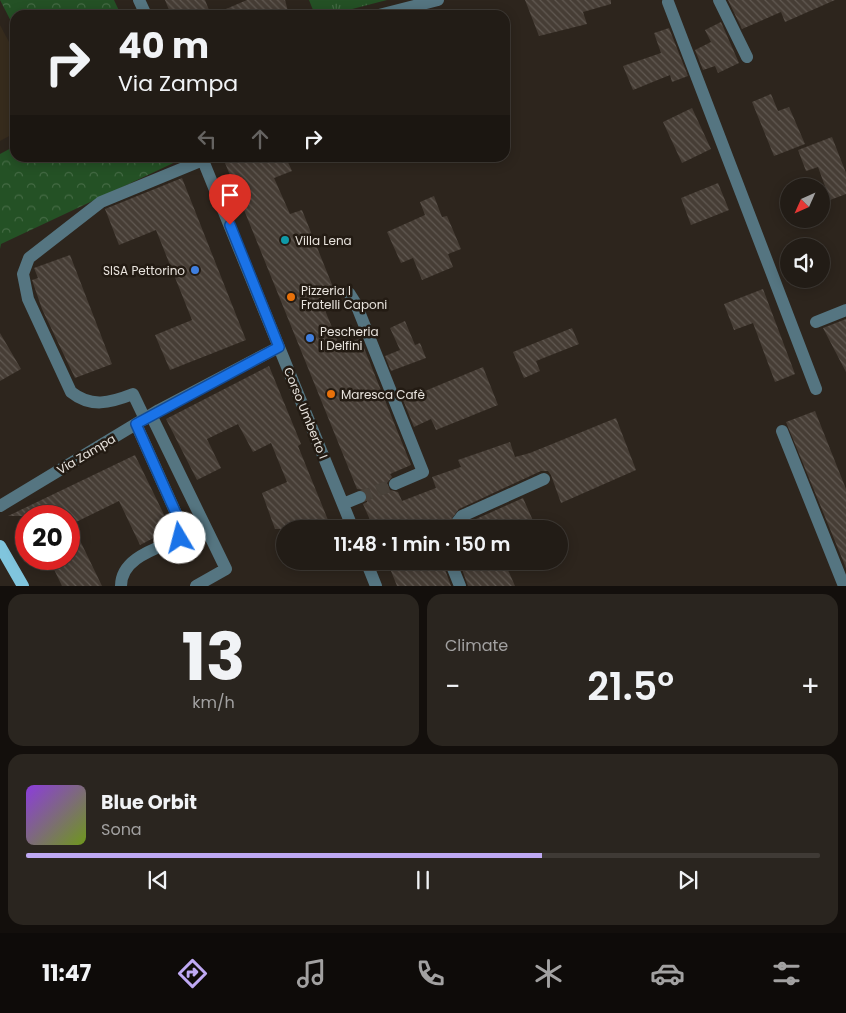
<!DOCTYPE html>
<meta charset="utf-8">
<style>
:root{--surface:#221c16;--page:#2a251f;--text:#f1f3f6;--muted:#a2a1a1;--line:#3f3a35;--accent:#bfa9f4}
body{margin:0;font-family:Poppins,sans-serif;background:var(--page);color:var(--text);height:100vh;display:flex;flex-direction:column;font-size:19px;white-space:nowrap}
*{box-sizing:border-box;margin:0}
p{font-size:16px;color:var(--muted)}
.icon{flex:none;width:28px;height:28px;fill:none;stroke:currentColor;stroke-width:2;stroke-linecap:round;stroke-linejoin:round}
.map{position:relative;height:586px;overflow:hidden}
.details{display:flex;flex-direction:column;gap:8px;padding:8px;background:#130f0c;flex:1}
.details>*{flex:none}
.top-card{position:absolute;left:10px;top:10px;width:500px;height:152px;border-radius:15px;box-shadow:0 2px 12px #0003,0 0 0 1px var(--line);background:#221c16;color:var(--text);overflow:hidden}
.needle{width:32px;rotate:225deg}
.buttons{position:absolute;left:780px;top:178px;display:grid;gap:10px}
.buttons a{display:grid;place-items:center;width:50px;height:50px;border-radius:50%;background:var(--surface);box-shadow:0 2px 12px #0003,0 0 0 1px var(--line);font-size:25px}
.speed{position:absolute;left:15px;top:505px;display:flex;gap:10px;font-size:25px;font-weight:700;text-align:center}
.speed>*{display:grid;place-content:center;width:65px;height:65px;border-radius:50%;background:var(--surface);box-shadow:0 2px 12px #0003,0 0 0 1px var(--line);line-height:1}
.speed .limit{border:8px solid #d22;background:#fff;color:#111}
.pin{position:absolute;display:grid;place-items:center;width:42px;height:42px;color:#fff;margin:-51px -21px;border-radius:50% 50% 50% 0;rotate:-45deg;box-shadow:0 0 5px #0007}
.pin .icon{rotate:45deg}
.me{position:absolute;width:55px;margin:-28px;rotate:352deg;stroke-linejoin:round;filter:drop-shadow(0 0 4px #0008)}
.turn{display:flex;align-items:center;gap:18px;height:105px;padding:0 25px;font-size:22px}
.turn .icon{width:65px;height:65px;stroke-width:2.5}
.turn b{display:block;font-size:35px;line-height:42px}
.lanes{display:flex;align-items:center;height:48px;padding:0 25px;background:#0003;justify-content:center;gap:25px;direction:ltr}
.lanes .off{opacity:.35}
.big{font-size:38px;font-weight:600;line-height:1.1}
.details .widget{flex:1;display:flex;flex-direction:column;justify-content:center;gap:8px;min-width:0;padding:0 18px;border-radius:15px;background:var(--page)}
.details .dial{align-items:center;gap:0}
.dial b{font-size:65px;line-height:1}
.song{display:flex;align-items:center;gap:15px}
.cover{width:60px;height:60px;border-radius:8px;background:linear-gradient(135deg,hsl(270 70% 55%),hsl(80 70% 35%))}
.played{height:5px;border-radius:2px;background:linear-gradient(90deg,var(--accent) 65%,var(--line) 65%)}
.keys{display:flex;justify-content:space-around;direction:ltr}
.heat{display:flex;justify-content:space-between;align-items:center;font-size:28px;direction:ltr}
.details .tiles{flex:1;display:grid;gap:8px;grid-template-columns:1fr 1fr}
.widget:last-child{grid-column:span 2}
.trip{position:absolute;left:276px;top:520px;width:292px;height:50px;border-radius:25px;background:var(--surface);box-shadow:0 2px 12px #0003,0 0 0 1px var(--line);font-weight:600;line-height:50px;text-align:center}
.menu{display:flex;height:80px;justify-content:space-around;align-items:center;background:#0e0b09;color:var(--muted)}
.menu .icon{width:35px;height:35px}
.menu .selected{color:var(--accent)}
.menu b{font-size:22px;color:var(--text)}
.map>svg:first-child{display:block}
.education{fill:#372c1d}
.grass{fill:url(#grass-tufts)}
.forest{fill:url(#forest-crowns)}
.building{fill:url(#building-back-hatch)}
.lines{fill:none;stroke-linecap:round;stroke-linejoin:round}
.minor-tunnel{stroke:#49423a;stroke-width:12;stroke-dasharray:12 6;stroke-linecap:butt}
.minor{stroke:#557581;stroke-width:12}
.major{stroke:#80c5dd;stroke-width:12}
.route-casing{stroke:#114b97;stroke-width:12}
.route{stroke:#1a73e8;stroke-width:9}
.culture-dot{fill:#0f9aa8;stroke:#231b13;stroke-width:2}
.shop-dot{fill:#3f7fe0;stroke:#231b13;stroke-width:2}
.food-dot{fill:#e8710a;stroke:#231b13;stroke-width:2}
.labels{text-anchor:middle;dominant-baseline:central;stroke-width:5;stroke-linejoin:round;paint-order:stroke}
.poi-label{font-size:12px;fill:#e8e3dd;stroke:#231b13;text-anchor:start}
.street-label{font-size:12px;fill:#e8e3dd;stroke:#231b13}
</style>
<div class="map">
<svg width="846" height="586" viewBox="0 0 846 586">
<defs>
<pattern id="grass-tufts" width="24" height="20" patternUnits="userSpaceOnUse" patternTransform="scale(1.25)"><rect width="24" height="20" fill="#245125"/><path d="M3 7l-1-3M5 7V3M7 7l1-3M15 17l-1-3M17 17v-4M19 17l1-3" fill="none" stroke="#446a44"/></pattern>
<pattern id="forest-crowns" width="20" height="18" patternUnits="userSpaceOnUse" patternTransform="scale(1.25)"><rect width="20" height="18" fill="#245125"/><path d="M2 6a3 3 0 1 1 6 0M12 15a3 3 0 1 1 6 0" fill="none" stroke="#446a44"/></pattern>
<pattern id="building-back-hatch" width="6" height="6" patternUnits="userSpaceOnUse" patternTransform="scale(1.25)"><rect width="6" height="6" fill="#463d35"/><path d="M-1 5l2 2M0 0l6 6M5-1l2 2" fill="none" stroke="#615952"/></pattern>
</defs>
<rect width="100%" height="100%" fill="#2d251d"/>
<path class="education" d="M 0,25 L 15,53 L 15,133 L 0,141 Z"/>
<path class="grass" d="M 309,0 L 387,0 L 329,15 L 315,15 Z"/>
<path class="forest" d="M 0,0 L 114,0 L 121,15 L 15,15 L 15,29 Z
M 15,146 L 15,158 L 184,158 L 1,244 L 0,249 L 0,154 Z"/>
<path class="building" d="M 165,0 L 205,0 L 211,15 L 171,15 Z
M 247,0 L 285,0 L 289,15 L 212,15 Z
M 525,0 L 611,0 L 611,4 L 583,12 L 587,24 L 539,36 Z
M 728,0 L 835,0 L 785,22 L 781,12 L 742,29 Z
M 721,22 L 739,63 L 718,73 L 715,66 L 703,70 L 695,50 L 711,42 L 705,30 Z
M 669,28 L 688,76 L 672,82 L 670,75 L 633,90 L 623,66 L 661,53 L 654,33 Z
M 771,94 L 778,111 L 789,107 L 805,144 L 774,156 L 752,102 Z
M 692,108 L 711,149 L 682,163 L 663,122 Z
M 832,137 L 846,173 L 846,194 L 830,200 L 818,167 L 806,171 L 798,150 Z
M 223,158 L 286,158 L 292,171 L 274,178 L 290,214 L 302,210 L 335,292 L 320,298 L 340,347 L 360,338 L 411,465 L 390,474 L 392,477 L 387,483 L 390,490 L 398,492 L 402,501 L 436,488 L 432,477 L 461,467 L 458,460 L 510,442 L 515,457 L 530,453 L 616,418 L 636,470 L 561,503 L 551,475 L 548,471 L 541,471 L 459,509 L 444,529 L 374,529 L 363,504 L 367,502 L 368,494 L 365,490 L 357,489 Z
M 182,178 L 246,340 L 170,370 L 155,335 L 192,320 L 156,230 L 119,245 L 105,209 Z
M 718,183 L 729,210 L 691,225 L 681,198 Z
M 434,196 L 442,217 L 447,216 L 461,249 L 448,254 L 453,267 L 422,280 L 413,258 L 401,263 L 387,232 L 425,215 L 420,202 Z
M 70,255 L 112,364 L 75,378 L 42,309 L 32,280 L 38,278 L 34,268 Z
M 763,289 L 795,374 L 775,382 L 753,323 L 734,330 L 724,304 Z
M 846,319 L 846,372 L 823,328 Z
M 405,321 L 415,345 L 420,343 L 426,358 L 391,371 L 385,356 L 400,350 L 390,328 Z
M 572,328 L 579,344 L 536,361 L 540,371 L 524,378 L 513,352 Z
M 0,333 L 21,369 L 0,381 Z
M 269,366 L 301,444 L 298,446 L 330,525 L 321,529 L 275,529 L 262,493 L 287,482 L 271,443 L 253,452 L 238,424 L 207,439 L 221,468 L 197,480 L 166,419 Z
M 483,367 L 498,405 L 436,430 L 431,419 L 414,427 L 403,400 Z
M 815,411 L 846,489 L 846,568 L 786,422 Z
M 135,455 L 171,529 L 140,545 L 119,501 L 72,524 L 102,586 L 62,586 L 49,559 L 69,559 L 69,516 L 8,516 Z
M 523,498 L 534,523 L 521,529 L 462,529 L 467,523 Z
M 387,561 L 442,561 L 451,586 L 397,586 Z
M 459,561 L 504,561 L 515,586 L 468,586 Z"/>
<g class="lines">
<path class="minor-tunnel" d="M 360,497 L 395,484"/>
<path class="minor" d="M 139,0 L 146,15
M 719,0 L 747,57
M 668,2 L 816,389
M 379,15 L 438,0
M 202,158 L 353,529
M 349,293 L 356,304 L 423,472 L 395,484
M 816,322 L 846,310
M 151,415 L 226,569 L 196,586
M 145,419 L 133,394 C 110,403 91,408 71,392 L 28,299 L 23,274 L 29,258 L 101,202 L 203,160
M 782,431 L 844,586
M 343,504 L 360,497
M 0,506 L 159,410 L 279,347
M 452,529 L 462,516 L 544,479
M 366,561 L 376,586
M 450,561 L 460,586
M 121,586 C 121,557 159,548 180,538 L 183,529 L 136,424"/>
<path class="major" d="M 0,546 L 23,586"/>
</g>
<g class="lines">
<g class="route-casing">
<path id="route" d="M 180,538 L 183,529 L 136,424 L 279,347 L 230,225"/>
</g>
<use href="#route" class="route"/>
</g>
<circle class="culture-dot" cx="285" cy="240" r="5"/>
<g class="shop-dot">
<circle cx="195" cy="270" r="5"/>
<circle cx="310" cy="338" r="5"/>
</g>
<g class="food-dot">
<circle cx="291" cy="297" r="5"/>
<circle cx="331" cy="394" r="5"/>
</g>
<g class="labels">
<g class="poi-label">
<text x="295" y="240">Villa Lena</text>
<text x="185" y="270" text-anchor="end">SISA Pettorino</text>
<text x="301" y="290">Pizzeria I<tspan x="301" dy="14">Fratelli Caponi</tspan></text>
<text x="320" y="331">Pescheria<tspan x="320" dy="14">I Delfini</tspan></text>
<text x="341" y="394">Maresca Cafè</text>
</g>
<g class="street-label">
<text transform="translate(306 413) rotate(68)">Corso Umberto I</text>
<text transform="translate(86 454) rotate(-31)">Via Zampa</text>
</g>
</g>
</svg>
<div class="buttons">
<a><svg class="needle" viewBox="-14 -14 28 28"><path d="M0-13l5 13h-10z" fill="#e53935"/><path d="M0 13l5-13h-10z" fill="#a2a1a1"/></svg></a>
<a><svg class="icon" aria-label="sound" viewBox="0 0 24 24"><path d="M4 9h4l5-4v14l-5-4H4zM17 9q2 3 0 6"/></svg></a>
</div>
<div class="speed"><div class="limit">20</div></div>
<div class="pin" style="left:230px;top:225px;background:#d93025"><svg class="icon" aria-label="arrive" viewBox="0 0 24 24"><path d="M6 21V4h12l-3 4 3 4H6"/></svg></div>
<svg class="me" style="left:180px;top:538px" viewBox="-20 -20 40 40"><circle r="19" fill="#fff"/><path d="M0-13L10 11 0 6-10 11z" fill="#1a73e8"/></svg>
<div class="trip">11:48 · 1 min · 150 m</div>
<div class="top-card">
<div class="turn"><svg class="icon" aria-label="right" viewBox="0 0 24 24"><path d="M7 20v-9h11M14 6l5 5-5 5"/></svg><div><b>40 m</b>Via Zampa</div></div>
<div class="lanes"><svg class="icon off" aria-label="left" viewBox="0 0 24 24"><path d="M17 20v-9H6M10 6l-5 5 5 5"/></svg><svg class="icon off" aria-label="ahead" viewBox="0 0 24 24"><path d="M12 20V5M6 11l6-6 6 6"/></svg><svg class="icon" aria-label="right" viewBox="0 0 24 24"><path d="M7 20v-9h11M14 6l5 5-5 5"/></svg></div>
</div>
</div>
<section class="details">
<div class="tiles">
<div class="widget dial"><b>13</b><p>km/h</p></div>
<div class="widget"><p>Climate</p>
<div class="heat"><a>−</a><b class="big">21.5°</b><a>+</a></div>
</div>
<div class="widget">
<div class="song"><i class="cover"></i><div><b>Blue Orbit</b><p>Sona</p></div></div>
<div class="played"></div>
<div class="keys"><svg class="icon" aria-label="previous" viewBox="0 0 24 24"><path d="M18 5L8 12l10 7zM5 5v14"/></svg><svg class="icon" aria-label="pause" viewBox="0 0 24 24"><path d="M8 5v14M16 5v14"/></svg><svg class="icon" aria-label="next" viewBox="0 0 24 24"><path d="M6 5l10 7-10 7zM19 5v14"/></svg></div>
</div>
</div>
</section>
<nav class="menu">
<b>11:47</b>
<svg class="icon selected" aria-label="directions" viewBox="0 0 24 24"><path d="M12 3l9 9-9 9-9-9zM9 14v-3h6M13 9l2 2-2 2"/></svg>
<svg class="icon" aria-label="music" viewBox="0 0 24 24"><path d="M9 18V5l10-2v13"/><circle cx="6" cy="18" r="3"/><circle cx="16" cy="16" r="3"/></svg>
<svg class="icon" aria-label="phone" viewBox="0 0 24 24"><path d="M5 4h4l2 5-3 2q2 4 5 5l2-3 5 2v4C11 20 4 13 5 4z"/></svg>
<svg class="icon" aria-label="climate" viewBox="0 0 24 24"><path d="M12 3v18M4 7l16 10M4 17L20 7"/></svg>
<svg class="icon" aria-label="car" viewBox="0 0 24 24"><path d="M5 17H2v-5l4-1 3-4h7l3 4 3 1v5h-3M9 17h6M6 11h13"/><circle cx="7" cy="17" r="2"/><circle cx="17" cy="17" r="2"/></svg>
<svg class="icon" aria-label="filters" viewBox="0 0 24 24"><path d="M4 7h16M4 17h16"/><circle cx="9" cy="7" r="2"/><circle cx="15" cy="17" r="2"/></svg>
</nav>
